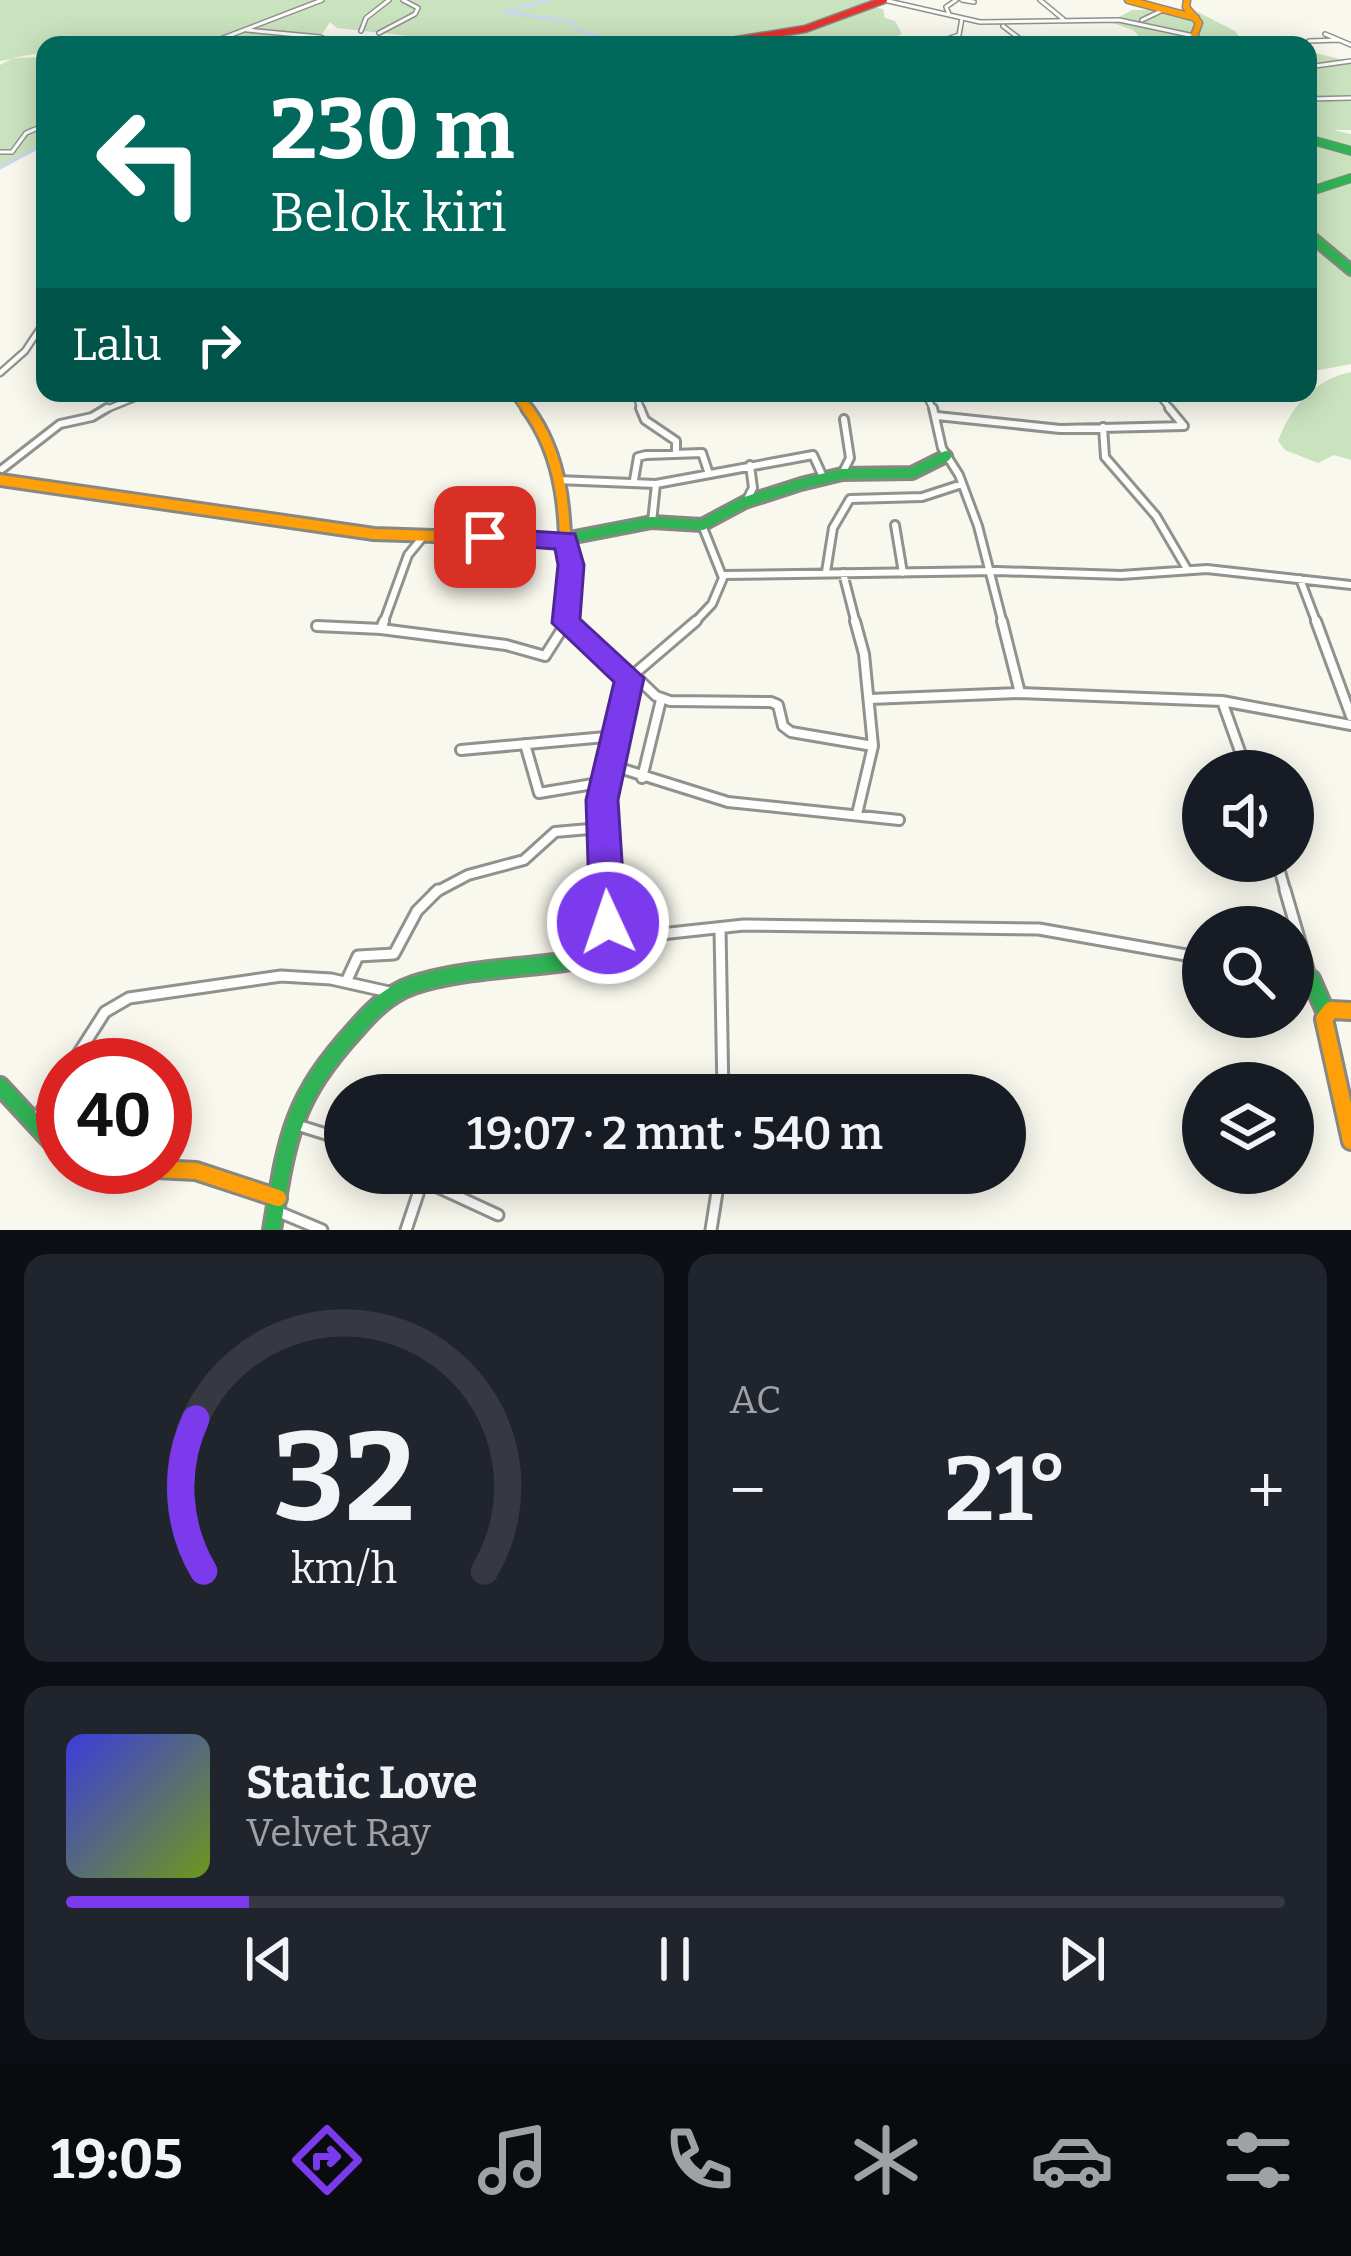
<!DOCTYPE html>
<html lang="id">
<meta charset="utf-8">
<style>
:root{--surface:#171b24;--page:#20242c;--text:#f1f3f6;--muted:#9ea1a6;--line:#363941;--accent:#7c3aed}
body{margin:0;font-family:Bitter,serif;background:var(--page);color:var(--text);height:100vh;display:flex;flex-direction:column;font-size:45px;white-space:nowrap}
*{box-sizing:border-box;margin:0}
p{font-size:39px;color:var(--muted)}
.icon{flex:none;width:66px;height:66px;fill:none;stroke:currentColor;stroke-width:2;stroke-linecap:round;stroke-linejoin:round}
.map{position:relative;height:1230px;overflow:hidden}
.drawer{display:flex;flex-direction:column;gap:24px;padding:24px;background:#0d0f14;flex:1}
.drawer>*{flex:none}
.banner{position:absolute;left:36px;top:36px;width:1281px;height:366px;border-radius:24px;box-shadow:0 6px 30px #0003;background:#00695c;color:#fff;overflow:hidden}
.controls{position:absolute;left:1182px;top:750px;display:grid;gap:24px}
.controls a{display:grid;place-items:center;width:132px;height:132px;border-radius:50%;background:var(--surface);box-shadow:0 6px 30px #0003;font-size:60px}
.speed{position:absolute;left:36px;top:1038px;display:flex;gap:24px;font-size:60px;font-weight:700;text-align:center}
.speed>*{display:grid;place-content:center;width:156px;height:156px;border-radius:50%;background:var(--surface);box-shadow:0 6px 30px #0003;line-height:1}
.speed .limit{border:18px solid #d22;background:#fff;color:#111}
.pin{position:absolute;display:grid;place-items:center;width:102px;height:102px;color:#fff;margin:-51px;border-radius:24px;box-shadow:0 6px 18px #0006}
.me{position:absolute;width:132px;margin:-66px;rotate:357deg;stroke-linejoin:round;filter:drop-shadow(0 0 9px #0008)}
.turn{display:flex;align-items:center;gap:42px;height:252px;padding:0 36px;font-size:54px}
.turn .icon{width:156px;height:156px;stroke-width:2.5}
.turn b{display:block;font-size:84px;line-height:102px}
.then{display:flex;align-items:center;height:114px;padding:0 36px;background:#0003;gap:24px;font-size:45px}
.big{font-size:90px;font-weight:600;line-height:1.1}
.drawer .card{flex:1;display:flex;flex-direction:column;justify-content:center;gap:18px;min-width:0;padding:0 42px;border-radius:24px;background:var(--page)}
.drawer .dial{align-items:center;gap:0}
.dial svg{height:312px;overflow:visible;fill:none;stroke:var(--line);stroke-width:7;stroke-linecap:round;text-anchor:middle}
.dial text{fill:var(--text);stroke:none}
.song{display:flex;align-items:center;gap:36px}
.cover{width:144px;height:144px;border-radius:18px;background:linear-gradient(135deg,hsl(240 70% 55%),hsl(80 70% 35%))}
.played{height:12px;border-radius:6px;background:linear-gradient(90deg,var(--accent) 15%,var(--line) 15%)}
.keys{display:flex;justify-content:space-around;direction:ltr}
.heat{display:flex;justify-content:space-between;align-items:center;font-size:66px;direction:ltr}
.drawer .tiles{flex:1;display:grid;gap:24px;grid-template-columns:1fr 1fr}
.card:last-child{grid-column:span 2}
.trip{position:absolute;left:324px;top:1074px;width:702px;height:120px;border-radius:60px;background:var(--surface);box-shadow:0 6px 30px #0003;font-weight:600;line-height:120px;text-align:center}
.tabs{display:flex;height:192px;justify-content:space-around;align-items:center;background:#090b0e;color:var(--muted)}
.tabs .icon{width:84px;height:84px}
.tabs .on{color:var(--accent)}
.tabs b{font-size:54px;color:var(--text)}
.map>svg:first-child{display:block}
.forest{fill:#cae3bf}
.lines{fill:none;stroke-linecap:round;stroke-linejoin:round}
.stream{stroke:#c8d8ef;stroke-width:3}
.street-far4-casing{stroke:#91918d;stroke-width:6}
.street-far3-casing{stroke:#91918d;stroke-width:9}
.street-far2-casing{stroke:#91918d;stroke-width:12}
.street-far1-casing{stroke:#91918d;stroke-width:14}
.street-casing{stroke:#91918d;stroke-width:15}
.fast-far4-casing{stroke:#888883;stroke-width:10}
.fast-far3-casing{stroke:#888883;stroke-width:14}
.fast-far2-casing{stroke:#888883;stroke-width:16}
.fast-far1-casing{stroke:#888883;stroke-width:20}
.fast-casing{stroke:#888883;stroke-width:22}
.slow-far4-casing{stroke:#888883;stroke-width:9}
.slow-far3-casing{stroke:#888883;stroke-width:14}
.slow-far2-casing{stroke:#888883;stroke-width:16}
.slow-far1-casing{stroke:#888883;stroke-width:20}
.slow-casing{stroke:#888883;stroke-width:22}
.jam-casing{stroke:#888883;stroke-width:9}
.street-far4{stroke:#fefefc;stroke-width:3}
.street-far3{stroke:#fefefc;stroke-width:4.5}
.street-far2{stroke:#fefefc;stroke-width:6}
.street-far1{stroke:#fefefc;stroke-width:8}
.street{stroke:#fefefc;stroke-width:9}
.fast-far4{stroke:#30b455;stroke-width:8}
.fast-far3{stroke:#30b455;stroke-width:9}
.fast-far2{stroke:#30b455;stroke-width:10}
.fast-far1{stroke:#30b455;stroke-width:14}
.fast{stroke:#30b455;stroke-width:16}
.slow-far4{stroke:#ff9f0a;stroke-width:6}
.slow-far3{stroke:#ff9f0a;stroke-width:9}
.slow-far2{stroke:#ff9f0a;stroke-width:10}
.slow-far1{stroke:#ff9f0a;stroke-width:14}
.slow{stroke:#ff9f0a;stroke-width:16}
.jam{stroke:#e5322d;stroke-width:6}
.route{fill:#7c3aed;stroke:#51269a;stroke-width:3}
</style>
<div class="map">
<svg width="1351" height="1230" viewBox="0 0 1351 1230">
<rect width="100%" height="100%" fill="#f8f8ee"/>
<path class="forest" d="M 0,0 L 882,0 L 874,7 L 883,9 L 885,18 L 895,21 L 902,34 L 892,39 L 894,45 L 439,45 L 442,42 L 414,44 L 409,36 L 337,28 L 330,22 L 322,34 L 308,33 L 292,45 L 99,45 L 123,40 L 118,39 L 45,45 L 45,52 L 12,58 L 45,57 L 45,143 L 0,167 L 0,65 L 11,59 L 0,61 Z
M 1192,9 L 1235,31 L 1245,45 L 1162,45 L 1165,42 L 1143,40 L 1133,30 L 1110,22 L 1132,10 Z
M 1308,51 L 1351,62 L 1351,130 L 1333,130 L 1351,134 L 1351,364 L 1309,372 Z
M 1351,372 L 1351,460 L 1334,455 L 1318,463 L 1285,450 L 1278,441 C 1291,407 1313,380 1351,372 Z"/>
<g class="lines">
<path class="stream" d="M 550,0 L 503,12 L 574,22 L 578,31 L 610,39 L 563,45
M 0,168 L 45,144"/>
<g class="street-far4-casing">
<path id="street-far4" d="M 884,0 L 980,22 L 1119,20 L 1194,36
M 962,0 L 974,2
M 1040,0 L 1063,19
M 949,14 L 946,7 L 956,0
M 1142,20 L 1163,10
M 1003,26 L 1028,45
M 247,30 L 320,37 L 340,45
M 361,31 L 366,18 L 389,0
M 379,33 L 415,14 L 418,8 L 403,0
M 1325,34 L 1351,45
M 1309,41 L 1339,40
M 205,45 L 322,0
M 930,45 L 959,35 L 962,18
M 1308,67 L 1351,61
M 1308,99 L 1351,98
M 0,152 L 12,152 L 26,133 L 45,125"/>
</g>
<g class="street-far3-casing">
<path id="street-far3" d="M 0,373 L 25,351 L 45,321
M 635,393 L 642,411
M 925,393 L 934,411
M 1158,394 L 1172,411
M 102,411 L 146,393"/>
</g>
<g class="street-far2-casing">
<path id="street-far2" d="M 640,408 L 645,420 L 676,441 L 676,454
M 933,408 L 942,448 L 959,475 L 978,526 L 1003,624
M 937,416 L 1060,429 L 1184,426 L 1169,408
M 1103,427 L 1105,457 L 1156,516 L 1187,569
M 2,469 L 60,424 L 92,417 L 107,408
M 842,474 L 850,458 L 844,419
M 557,480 L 656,484 L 652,522
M 634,480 L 638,457 L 646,455 L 702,453 L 709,474
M 656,484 L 813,455 L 823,477
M 746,501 L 753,488 L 750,465
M 895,525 L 903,573
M 826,572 L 833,528 L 850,499 L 922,497 L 962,484
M 843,573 L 856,624
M 724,575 L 997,571 L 1121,575 L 1207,569 L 1351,585
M 1300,579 L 1317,624
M 383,624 L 408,555 L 422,538
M 693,624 L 712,604 L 723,578 L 702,525"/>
</g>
<g class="street-far1-casing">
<path id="street-far1" d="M 384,621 L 381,629 L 506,645 L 545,656 L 566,623
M 855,621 L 864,654 L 873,746 L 857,814
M 1002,621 L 1020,693
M 1316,621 L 1351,716
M 317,626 L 381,629
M 633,675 L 696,621
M 634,675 L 656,696 L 670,701 L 771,702 L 778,705 L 783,726 L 791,732 L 873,746
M 870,699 L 1020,693 L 1222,701 L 1351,725
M 1222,701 L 1247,771
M 525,744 L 539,793 L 605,782
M 461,750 L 617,736
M 613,766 L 728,802 L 899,820
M 642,778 L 661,700
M 1277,861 L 1286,893
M 434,893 L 468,875 L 524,860 L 555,832 L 601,828"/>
</g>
<g class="street-casing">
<path id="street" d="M 1285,890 L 1311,979 L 1293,975
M 720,928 L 723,1095
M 605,940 L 744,925 L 1039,929 L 1203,958
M 346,982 L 358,956 L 394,954 L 417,911 L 438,890
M 71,1065 L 105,1012 L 129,998 L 281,976 L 331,979 L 389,992
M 36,1119 L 63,1077
M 297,1125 L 345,1140
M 407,1173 L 498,1215
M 279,1212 L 322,1230
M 406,1230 L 422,1182
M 711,1230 L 720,1173"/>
</g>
<g class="fast-far4-casing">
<path id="fast-far4" d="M 1308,139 L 1351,151
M 1308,192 L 1351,178
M 1308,234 L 1317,242"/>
</g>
<g class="fast-far3-casing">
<path id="fast-far3" d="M 1314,239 L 1351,270"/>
</g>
<g class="fast-far2-casing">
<path id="fast-far2" d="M 559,540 L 652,522 L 702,525 L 745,502 L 801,484 L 842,474 L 912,473 L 946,456"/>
</g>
<g class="fast-far1-casing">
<path id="fast-far1" d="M 605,893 L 602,800 L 630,678 L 610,661"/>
</g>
<g class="fast-casing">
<path id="fast" d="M 1311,979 L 1326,1013
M 0,1086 L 63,1154
M 272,1230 C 287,1138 291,1100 356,1029 C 375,1007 394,989 423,982 C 470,969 523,968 571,961 L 593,949 L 607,933 L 605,890"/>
</g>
<g class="slow-far4-casing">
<path id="slow-far4" d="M 1128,0 L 1196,18
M 1187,0 L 1186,7 L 1199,23 L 1194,36 L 1203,45"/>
</g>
<g class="slow-far3-casing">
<path id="slow-far3" d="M 516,393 L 529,411"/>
</g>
<g class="slow-far2-casing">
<path id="slow-far2" d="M 527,408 C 575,472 563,551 567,624
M 0,480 L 374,534 L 559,540"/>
</g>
<g class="slow-far1-casing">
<path id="slow-far1" d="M 566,621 L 610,661"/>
</g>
<g class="slow-casing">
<path id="slow" d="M 1351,1011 L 1331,1010 L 1324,1019 L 1351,1141
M 116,1167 L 196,1171 L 278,1198"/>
</g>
<g class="jam-casing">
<path id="jam" d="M 706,45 L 805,29 L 884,0"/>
</g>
<use href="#street-far4" class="street-far4"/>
<use href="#street-far3" class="street-far3"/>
<use href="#street-far2" class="street-far2"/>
<use href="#street-far1" class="street-far1"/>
<use href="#street" class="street"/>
<use href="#fast-far4" class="fast-far4"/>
<use href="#fast-far3" class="fast-far3"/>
<use href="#fast-far2" class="fast-far2"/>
<use href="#fast-far1" class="fast-far1"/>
<use href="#fast" class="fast"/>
<use href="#slow-far4" class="slow-far4"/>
<use href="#slow-far3" class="slow-far3"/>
<use href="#slow-far2" class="slow-far2"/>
<use href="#slow-far1" class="slow-far1"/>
<use href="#slow" class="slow"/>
<use href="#jam" class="jam"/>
</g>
<path class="route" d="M 485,528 L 575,534 L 584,565 L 580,619 L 644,678 L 618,800 L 626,923 L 620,936 L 608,941 L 595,936 L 590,923 L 586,800 L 614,682 L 552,623 L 558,565 L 555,549 L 476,543 L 473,537 L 476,530 Z"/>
</svg>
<div class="controls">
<a><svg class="icon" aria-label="sound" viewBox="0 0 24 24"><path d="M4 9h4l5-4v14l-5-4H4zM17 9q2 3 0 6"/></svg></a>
<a><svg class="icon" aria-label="search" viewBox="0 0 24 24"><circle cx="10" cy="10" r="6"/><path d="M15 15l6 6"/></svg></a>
<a><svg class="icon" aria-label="layers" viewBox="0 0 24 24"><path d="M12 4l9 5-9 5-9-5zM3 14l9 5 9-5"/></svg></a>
</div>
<div class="speed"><div class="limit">40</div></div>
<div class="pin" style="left:485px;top:537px;background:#d93025"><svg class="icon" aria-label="arrive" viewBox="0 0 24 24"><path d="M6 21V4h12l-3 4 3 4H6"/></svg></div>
<svg class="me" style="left:608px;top:923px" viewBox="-20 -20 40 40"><circle r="17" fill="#7c3aed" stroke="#fff" stroke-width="3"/><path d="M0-11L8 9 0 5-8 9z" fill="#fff"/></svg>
<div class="trip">19:07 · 2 mnt · 540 m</div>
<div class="banner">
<div class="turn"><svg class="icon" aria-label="left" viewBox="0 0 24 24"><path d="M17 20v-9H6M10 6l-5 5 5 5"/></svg><div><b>230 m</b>Belok kiri</div></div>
<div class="then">Lalu<svg class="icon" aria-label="right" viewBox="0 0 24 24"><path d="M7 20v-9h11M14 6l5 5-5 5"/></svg></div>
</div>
</div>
<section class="drawer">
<div class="tiles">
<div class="card dial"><svg viewBox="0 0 100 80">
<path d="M14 69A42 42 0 1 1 86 69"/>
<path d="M14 69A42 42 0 0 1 12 30" stroke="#7c3aed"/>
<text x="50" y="56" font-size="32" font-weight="700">32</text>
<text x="50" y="72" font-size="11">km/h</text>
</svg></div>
<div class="card"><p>AC</p>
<div class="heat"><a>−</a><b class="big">21°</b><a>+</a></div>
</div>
<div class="card">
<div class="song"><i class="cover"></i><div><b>Static Love</b><p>Velvet Ray</p></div></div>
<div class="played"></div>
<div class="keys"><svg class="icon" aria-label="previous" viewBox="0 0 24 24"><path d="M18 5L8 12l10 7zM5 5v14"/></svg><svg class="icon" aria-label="pause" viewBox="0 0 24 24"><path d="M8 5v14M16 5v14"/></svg><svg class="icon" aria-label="next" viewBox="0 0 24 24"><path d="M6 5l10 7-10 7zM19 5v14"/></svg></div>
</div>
</div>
</section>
<nav class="tabs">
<b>19:05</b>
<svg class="icon on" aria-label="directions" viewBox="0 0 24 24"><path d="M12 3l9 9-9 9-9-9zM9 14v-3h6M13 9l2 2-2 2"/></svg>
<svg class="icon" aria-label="music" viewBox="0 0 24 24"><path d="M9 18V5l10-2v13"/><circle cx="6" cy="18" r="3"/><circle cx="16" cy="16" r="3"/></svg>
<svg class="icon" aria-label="phone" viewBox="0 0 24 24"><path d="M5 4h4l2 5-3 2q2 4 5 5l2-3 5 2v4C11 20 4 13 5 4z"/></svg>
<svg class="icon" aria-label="climate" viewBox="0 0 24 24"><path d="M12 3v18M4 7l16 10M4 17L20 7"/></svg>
<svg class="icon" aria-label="car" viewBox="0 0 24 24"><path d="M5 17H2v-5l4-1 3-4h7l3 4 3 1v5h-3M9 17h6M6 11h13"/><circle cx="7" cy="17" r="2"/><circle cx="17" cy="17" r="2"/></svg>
<svg class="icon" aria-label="filters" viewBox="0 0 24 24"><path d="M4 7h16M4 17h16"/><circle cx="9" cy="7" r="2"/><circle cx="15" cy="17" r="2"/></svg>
</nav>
